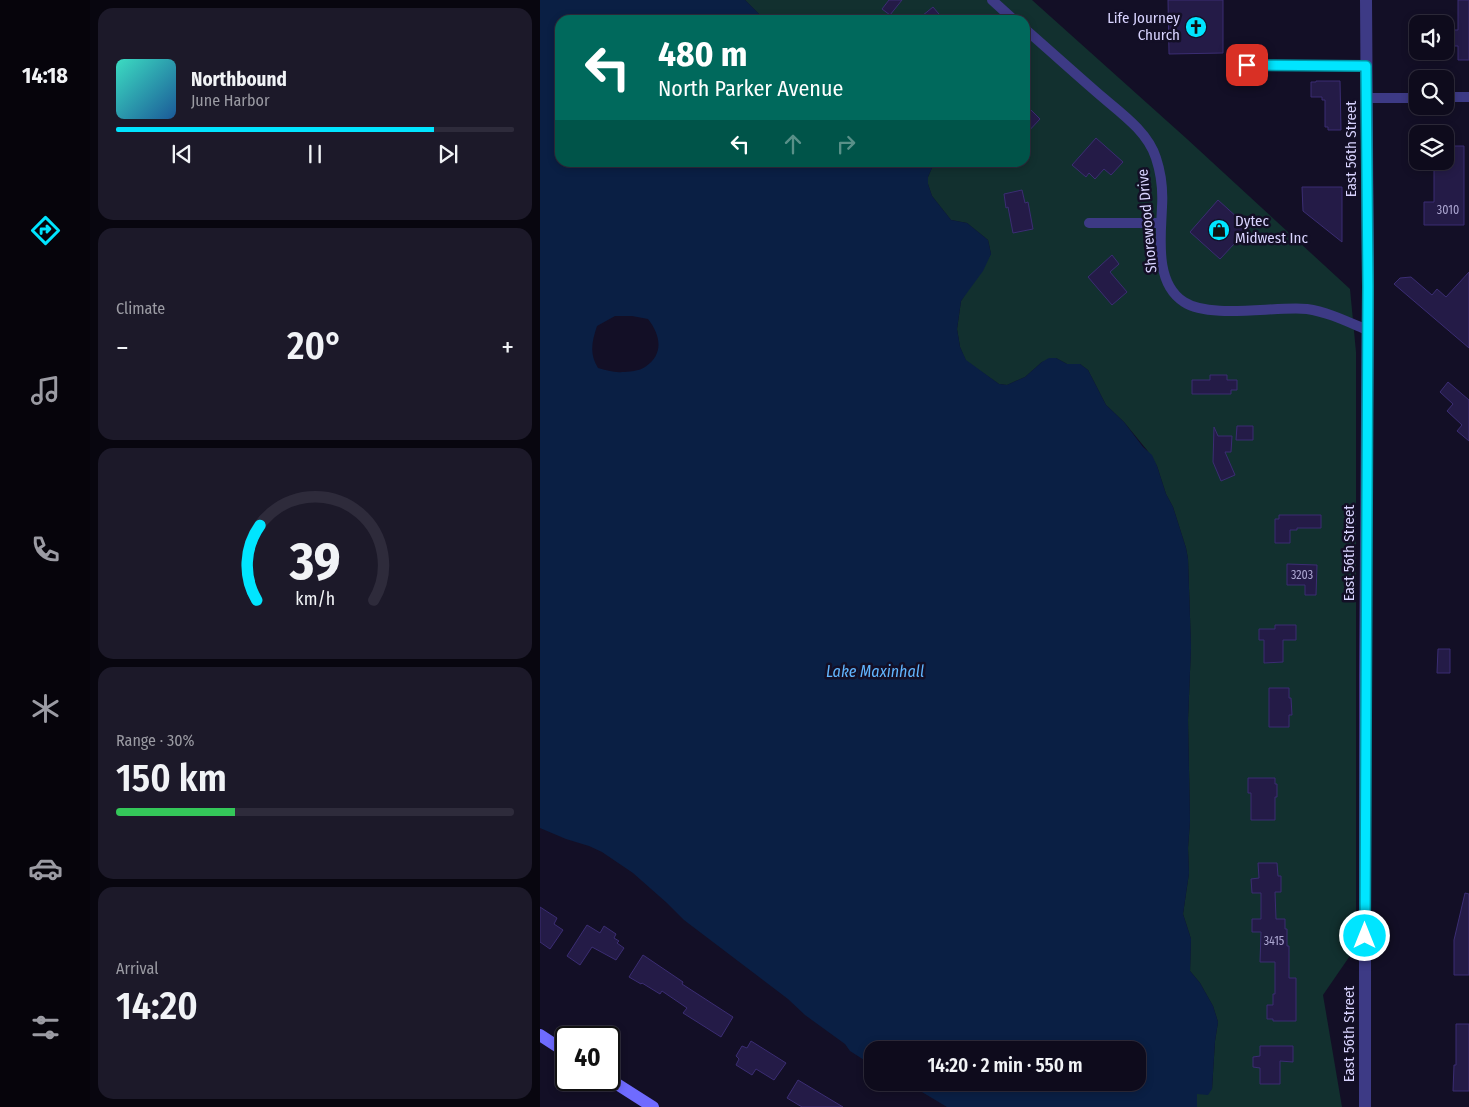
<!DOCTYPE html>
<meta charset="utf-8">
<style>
:root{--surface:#0e0b1c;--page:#1c1929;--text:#f1f3f6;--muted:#9b9ba3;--line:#2e2b3b;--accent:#00e5ff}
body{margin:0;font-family:"Fira Sans Condensed",sans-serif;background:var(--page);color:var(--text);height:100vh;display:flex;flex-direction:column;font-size:19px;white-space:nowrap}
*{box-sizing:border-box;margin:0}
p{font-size:16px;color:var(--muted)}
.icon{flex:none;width:28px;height:28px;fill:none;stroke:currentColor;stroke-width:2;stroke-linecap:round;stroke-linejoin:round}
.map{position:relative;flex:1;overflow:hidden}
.panel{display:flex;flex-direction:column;gap:8px;padding:8px;background:#08060f;width:450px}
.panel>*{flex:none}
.hud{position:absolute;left:15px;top:15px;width:475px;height:152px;border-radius:15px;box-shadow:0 2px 8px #0003,0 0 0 1px var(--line);background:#00695c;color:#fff;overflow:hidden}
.controls{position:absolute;left:869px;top:15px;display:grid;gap:10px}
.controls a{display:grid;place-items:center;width:45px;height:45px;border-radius:10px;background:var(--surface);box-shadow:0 2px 8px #0003,0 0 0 1px var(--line);font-size:25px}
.speed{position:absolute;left:15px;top:1026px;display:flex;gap:10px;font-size:25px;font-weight:700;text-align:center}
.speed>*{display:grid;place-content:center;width:65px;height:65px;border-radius:50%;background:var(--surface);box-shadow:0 2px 8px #0003,0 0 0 1px var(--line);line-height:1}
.speed .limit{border:2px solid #111;border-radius:8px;background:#fff;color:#111}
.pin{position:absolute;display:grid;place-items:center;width:42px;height:42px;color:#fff;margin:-21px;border-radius:10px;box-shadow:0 2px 8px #0006}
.me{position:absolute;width:55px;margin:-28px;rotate:0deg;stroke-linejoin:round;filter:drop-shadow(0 0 4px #0008)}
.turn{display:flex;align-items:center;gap:18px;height:105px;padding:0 20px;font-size:22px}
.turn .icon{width:65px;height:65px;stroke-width:2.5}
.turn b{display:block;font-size:35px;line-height:42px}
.lanes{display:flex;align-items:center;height:48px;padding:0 20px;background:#0003;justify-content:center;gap:25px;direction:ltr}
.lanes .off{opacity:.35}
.big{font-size:38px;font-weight:600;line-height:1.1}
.panel .card{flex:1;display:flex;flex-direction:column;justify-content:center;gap:8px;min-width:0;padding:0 18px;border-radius:15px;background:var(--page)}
.panel .dial{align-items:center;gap:0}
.dial svg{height:130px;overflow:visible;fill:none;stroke:var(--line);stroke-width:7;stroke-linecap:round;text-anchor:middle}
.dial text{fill:var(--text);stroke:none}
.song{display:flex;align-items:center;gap:15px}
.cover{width:60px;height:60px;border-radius:8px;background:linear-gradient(135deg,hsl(170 70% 55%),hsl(210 70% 35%))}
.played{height:5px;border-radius:2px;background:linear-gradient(90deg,var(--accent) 80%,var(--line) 80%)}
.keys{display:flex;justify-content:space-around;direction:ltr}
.heat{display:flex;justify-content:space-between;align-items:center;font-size:28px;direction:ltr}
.charge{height:8px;border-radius:4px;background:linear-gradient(90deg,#34c759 30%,var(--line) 0)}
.trip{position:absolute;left:324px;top:1041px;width:282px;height:50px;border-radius:15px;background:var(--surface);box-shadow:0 2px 8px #0003,0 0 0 1px var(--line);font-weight:600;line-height:50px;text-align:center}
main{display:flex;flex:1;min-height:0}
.tab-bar{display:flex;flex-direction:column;width:90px;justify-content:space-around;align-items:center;background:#06040b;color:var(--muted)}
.tab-bar .icon{width:35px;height:35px}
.tab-bar .on{color:var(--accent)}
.tab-bar b{font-size:22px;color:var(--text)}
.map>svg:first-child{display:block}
.green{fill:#12302f}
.water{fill:#0a1f44;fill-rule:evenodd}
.building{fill:#241b47;stroke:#3b2d73}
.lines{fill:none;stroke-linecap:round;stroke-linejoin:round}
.minor{stroke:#3d3a85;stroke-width:10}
.tertiary{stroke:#3d3a85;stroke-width:12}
.secondary{stroke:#6f6bff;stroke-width:12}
.route-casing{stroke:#0095a6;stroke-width:12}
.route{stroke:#00e5ff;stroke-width:9}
.labels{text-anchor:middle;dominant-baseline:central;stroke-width:5;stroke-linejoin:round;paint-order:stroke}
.number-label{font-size:12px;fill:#aca6d1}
.poi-label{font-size:15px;fill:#d9d4ff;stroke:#130f26;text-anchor:end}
.street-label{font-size:15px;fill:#d9d4ff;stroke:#130f26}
.water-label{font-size:16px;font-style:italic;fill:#62b6ff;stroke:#130f26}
</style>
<main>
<nav class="tab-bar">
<b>14:18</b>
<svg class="icon on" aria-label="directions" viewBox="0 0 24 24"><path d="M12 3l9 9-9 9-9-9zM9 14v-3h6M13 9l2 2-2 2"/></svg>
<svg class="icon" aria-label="music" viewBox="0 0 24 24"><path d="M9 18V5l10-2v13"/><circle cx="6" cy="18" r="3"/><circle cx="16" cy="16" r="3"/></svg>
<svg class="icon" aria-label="phone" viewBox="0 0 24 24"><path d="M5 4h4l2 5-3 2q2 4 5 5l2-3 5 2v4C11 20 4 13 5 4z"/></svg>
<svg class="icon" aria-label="climate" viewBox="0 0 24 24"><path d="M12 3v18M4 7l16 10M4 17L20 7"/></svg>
<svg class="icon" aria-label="car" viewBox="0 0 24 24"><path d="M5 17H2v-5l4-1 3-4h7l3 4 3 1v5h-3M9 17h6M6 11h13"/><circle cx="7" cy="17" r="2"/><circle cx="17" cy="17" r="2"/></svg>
<svg class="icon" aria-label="filters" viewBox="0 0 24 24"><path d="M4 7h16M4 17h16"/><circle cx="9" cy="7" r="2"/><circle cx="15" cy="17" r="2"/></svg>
</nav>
<section class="panel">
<div class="card">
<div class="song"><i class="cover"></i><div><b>Northbound</b><p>June Harbor</p></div></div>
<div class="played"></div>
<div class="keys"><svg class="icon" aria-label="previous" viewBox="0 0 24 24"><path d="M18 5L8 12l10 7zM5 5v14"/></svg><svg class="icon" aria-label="pause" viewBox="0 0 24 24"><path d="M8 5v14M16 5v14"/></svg><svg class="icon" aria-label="next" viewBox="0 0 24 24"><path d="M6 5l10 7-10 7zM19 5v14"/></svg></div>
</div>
<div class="card"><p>Climate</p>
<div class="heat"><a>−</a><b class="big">20°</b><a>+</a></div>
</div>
<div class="card dial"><svg viewBox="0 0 100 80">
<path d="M14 69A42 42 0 1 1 86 69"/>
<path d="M14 69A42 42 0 0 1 16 23" stroke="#00e5ff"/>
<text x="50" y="56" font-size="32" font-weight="700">39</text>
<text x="50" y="72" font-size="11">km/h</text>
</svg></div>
<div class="card"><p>Range · 30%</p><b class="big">150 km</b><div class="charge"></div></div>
<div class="card"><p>Arrival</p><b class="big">14:20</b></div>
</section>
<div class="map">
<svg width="929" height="1107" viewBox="0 0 929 1107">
<rect width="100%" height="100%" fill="#130f26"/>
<path class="green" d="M 205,0 L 492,0 L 647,139 L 810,289 L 816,352 L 816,947 L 783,995 L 802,1107 L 657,1107 L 657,1093 L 672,1089 L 675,1041 L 678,1022 L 673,1006 L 660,983 L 650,971 L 651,939 L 643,914 L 649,873 L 648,848 L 650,821 L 648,720 L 651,647 L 648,559 L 646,548 L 633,507 L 626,494 L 617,466 L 607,450 L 584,422 L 566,405 L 548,370 L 540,364 L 527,364 L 516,358 L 502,362 L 485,377 L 467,385 L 459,384 L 426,361 L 420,347 L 417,329 L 421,301 L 451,254 L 448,240 L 427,223 L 411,220 L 392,196 L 388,184 L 388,177 L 394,163 L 485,162 L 485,20 L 233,20 L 223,18 Z"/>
<path class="water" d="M 0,0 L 205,0 L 223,18 L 233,20 L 20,20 L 20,162 L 394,163 L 388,177 L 388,184 L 392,196 L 411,220 L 427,223 L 448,240 L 451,254 L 443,271 L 421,301 L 417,329 L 420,347 L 426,360 L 459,384 L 467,385 L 485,377 L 502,362 L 509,358 L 516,358 L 527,364 L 540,364 L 548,370 L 566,405 L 584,422 L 603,447 L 612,455 L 617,466 L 626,494 L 633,507 L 646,548 L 648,559 L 651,647 L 648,720 L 650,821 L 648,848 L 649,873 L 643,914 L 651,939 L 650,971 L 660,983 L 673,1006 L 678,1022 L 675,1041 L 672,1089 L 668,1095 L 657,1094 L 657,1107 L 407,1107 L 367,1083 L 598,1082 L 598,1050 L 332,1050 L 332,1065 L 310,1051 L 305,1044 L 265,1015 L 248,999 L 144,920 L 127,903 L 93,873 L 62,852 L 49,846 L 26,839 L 0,828 ZM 75,316 L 92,316 L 108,319 C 120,334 125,354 105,367 C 100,371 88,372 82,372 C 75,373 66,370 58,368 C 49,354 52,341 57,326 Z"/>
<path class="building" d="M 349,0 L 362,0 L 350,15 L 342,9 Z
M 628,0 L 683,0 L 683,53 L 629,54 Z
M 918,0 L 929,0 L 929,60 L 918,60 L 918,46 L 909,46 L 909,30 L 918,30 Z
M 393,7 L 404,20 L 377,20 Z
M 776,81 L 800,81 L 801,130 L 788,130 L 788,127 L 785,127 L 785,100 L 782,100 L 782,97 L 771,97 L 771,82 L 776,82 Z
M 491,110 L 500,119 L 485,135 L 485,117 Z
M 556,138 L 583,162 L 571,175 L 564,169 L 555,179 L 549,173 L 546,177 L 532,165 Z
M 905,146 L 924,146 L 924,225 L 884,225 L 884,202 L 894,202 L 894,161 L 905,161 Z
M 762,187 L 802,187 L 802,242 L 763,211 Z
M 482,190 L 485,203 L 488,202 L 493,229 L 473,233 L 468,207 L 466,208 L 464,194 Z
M 678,200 L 709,228 L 680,259 L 650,232 Z
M 572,255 L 579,264 L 570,272 L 587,292 L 572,305 L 548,277 Z
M 929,272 L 929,348 L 854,284 L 860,278 L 871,277 L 892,295 L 897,289 L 906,297 Z
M 670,375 L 687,375 L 687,380 L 697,380 L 697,390 L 691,390 L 691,394 L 652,394 L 652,380 L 670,380 Z
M 908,382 L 929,400 L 929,441 L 917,431 L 922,425 L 907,411 L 913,404 L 900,392 Z
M 697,426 L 713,426 L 713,440 L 696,440 Z
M 674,427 L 678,436 L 692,436 L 691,452 L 685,452 L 695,475 L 681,481 L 673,462 Z
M 739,515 L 781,515 L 781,528 L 757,528 L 757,530 L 750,530 L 750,543 L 735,543 L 735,519 L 739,519 Z
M 747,564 L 777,565 L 776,595 L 765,595 L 765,585 L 747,585 Z
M 735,625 L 756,625 L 756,640 L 743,640 L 743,662 L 724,663 L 724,640 L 719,640 L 719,629 L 735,629 Z
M 898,649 L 910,649 L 910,673 L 897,673 Z
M 729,688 L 749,688 L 749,698 L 751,698 L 752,715 L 749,715 L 749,727 L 729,727 Z
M 708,778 L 735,778 L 735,784 L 737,784 L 737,797 L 735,797 L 735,820 L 711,820 L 711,793 L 708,793 Z
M 718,863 L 737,863 L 738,876 L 741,876 L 741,892 L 735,892 L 736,919 L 745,919 L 745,929 L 747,929 L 747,946 L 749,946 L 749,978 L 756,978 L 756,1021 L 733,1021 L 733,1019 L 727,1019 L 727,1005 L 733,1005 L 733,994 L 735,994 L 735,962 L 720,962 L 721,932 L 712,932 L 712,919 L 721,919 L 721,893 L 712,893 L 711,879 L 719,878 Z
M 925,893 L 929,894 L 929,975 L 914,975 L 914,940 Z
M 0,907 L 17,918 L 14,924 L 23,930 L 10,949 L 0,942 Z
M 47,925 L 60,933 L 64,926 L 76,934 L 74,938 L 79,941 L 77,943 L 84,948 L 76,960 L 52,947 L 40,965 L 27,956 Z
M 103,955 L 143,982 L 142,984 L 193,1017 L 181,1037 L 143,1013 L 147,1008 L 122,991 L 120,994 L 102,983 L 101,984 L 89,977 Z
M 916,1024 L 929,1024 L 929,1091 L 913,1091 L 914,1065 L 916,1065 Z
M 211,1041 L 246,1063 L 234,1080 L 216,1069 L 212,1075 L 196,1065 L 199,1059 L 196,1056 L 202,1046 L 207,1048 Z
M 720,1046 L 753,1046 L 753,1062 L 740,1061 L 740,1084 L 720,1084 L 720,1068 L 713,1067 L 713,1057 L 720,1056 Z
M 258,1080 L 303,1107 L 262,1107 L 247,1098 Z"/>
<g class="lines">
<path class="minor" d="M 452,0 L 474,20
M 485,29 C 508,49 530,69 553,89 C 575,109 607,129 616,158 C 621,173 623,191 622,207 C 621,236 614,283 644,302 C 670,319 734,306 767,309 C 788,312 808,322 827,330
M 707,65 L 827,66
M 905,97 L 929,97
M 827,98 L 878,98
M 549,223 L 621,223"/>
<path class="tertiary" d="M 825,1107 L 825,674 L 828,286 L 826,0"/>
<path class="secondary" d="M 0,1035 L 26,1052
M 69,1079 L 113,1107"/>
</g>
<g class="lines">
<g class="route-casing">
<path id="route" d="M 707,65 L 826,66 L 828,286 L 825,936"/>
</g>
<use href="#route" class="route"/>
</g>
<defs>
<g id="church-disc" transform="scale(1.125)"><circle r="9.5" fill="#00e5ff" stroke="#130f26"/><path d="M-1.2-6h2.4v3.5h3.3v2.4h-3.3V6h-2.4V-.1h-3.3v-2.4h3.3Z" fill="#111"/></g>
<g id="shop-disc" transform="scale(1.125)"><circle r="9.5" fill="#00e5ff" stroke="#130f26"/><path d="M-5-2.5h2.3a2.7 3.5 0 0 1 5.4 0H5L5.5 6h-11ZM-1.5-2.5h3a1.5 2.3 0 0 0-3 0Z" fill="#111"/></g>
</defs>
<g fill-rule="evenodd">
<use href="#church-disc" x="656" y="27"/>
<use href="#shop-disc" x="679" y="230"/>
</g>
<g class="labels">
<g class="number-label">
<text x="908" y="210">3010</text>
<text x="762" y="575">3203</text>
<text x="734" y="941">3415</text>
</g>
<g class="poi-label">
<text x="640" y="18">Life Journey<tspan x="640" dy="17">Church</tspan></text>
<text x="695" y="221" text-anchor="start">Dytec<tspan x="695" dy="17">Midwest Inc</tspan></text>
</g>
<g class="street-label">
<text transform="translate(811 149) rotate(-90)">East 56th Street</text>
<text transform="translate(607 221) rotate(-95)">Shorewood Drive</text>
<text transform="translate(809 553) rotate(-90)">East 56th Street</text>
<text transform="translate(809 1034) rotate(-90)">East 56th Street</text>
</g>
<g class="water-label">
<text x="335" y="671">Lake Maxinhall</text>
</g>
</g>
</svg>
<div class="controls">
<a><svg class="icon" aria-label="sound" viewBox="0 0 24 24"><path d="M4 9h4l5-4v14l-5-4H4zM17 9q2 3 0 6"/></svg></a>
<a><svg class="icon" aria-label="search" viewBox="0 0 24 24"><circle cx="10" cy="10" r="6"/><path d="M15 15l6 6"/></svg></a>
<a><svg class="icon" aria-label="layers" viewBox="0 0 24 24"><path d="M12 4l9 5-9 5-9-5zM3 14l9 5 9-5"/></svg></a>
</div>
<div class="speed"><div class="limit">40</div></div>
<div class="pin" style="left:707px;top:65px;background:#d93025"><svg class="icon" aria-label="arrive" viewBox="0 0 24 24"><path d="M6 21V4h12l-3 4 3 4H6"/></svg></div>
<svg class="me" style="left:825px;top:936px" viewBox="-20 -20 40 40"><circle r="17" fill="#00e5ff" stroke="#fff" stroke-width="3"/><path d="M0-11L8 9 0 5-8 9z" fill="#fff"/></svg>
<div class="trip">14:20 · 2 min · 550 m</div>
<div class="hud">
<div class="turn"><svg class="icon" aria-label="left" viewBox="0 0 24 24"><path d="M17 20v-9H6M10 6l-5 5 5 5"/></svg><div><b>480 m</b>North Parker Avenue</div></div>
<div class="lanes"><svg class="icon" aria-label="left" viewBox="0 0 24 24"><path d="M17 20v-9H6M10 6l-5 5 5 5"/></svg><svg class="icon off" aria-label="ahead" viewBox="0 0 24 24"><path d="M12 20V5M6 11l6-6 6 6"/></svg><svg class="icon off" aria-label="right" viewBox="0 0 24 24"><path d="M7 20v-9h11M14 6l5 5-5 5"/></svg></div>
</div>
</div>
</main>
